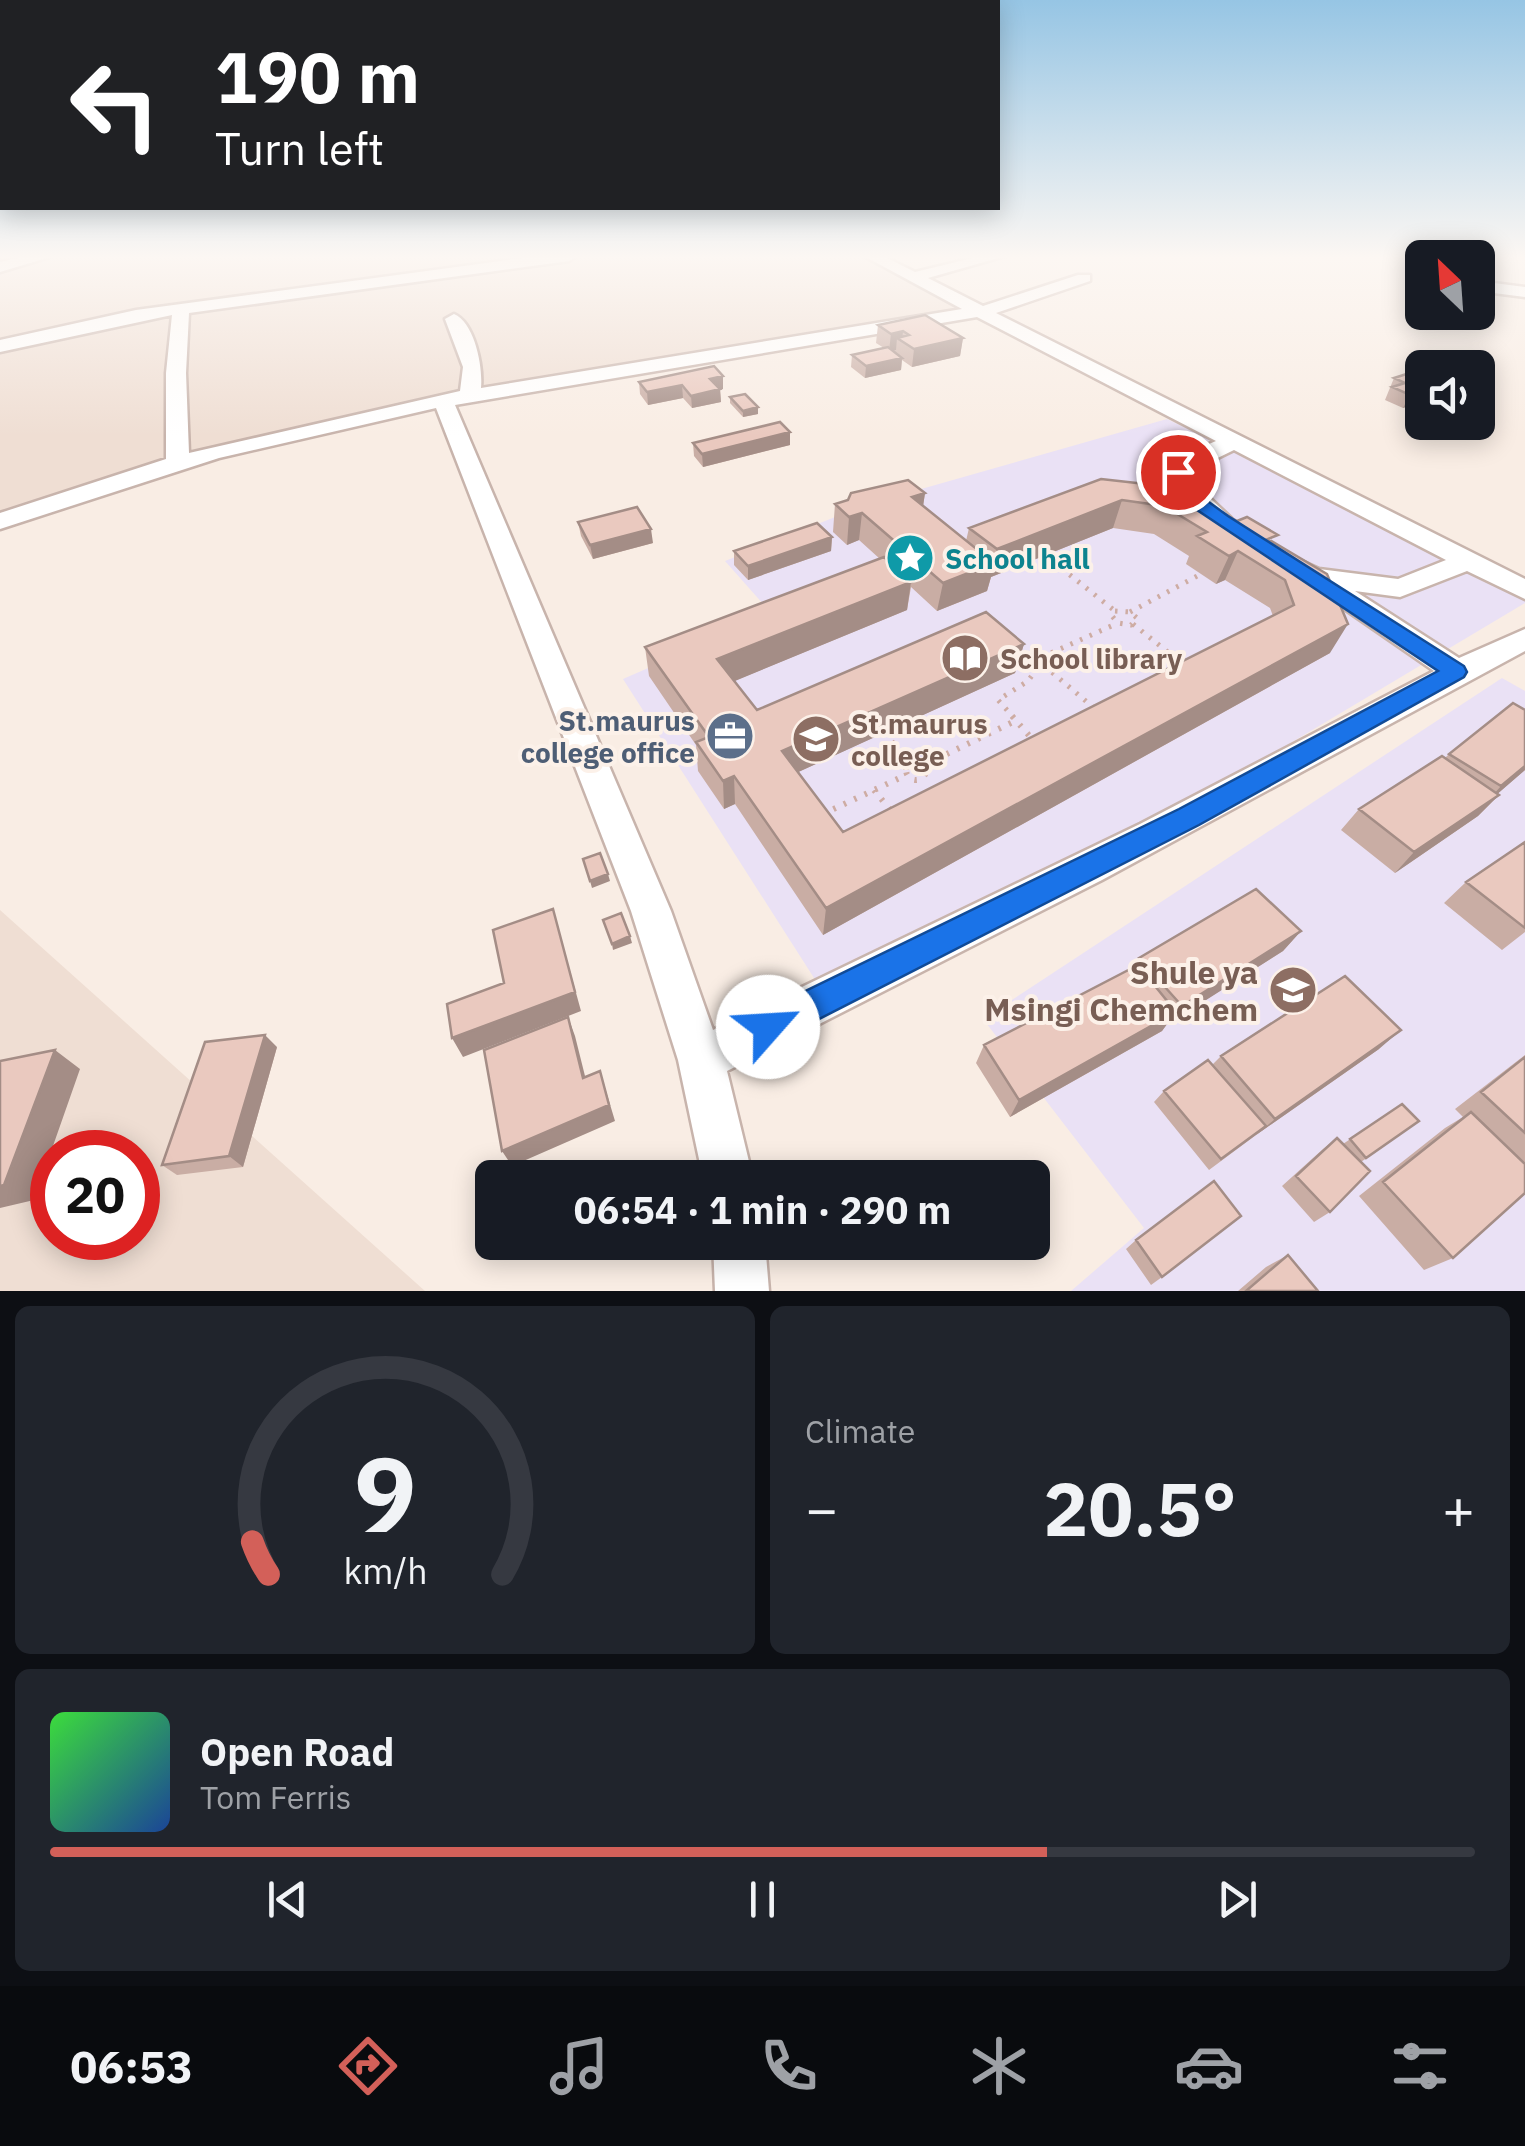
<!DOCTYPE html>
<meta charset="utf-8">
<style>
:root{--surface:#171b24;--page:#20242c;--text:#f1f3f6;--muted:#9ea1a6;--line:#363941;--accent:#d36059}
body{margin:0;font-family:"IBM Plex Sans",sans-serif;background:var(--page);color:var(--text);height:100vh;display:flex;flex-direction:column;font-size:38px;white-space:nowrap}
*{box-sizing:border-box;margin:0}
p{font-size:32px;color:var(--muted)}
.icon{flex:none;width:55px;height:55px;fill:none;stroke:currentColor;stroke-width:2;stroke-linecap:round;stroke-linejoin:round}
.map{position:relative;height:1291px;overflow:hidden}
.details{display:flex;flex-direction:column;gap:15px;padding:15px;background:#0d0f14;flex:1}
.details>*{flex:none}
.banner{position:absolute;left:0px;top:0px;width:1000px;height:210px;box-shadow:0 5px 25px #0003;background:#202124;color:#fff;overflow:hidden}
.needle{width:65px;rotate:335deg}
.fabs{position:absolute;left:1405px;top:240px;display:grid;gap:20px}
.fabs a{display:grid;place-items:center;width:90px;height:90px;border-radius:15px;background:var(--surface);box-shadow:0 5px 25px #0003;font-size:50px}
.speed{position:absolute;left:30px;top:1130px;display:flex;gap:20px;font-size:50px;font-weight:700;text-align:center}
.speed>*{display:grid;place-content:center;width:130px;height:130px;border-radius:50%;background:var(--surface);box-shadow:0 5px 25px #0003;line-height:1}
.speed .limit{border:15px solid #d22;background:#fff;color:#111}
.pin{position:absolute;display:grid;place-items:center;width:85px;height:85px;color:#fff;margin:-42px;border:5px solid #fff;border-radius:50%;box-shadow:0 2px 10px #0007}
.me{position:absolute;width:110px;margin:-55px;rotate:64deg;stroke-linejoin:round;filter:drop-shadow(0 0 8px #0008)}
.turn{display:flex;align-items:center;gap:35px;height:210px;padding:0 50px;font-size:45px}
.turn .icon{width:130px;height:130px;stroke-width:2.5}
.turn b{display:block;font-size:70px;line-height:85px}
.big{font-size:75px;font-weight:700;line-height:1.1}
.details .tile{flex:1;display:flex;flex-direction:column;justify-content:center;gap:15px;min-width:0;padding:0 35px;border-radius:15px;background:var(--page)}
.details .dial{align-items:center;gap:0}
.dial svg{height:260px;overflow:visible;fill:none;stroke:var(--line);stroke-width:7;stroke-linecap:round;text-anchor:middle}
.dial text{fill:var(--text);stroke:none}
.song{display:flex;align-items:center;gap:30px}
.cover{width:120px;height:120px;border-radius:15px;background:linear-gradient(135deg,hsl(120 70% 55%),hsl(220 70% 35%))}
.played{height:10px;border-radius:5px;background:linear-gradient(90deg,var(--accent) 70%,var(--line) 70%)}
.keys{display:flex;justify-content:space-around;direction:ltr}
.heat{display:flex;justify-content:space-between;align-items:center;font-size:55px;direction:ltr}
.details .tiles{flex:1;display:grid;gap:15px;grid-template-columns:1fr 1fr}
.tile:last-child{grid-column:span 2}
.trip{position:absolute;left:475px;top:1160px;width:575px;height:100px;border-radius:15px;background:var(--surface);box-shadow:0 5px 25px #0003;font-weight:700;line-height:100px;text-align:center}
.menu{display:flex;height:160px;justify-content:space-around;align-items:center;background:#090b0e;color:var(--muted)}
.menu .icon{width:70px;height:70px}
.menu .on{color:var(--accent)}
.menu b{font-size:45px;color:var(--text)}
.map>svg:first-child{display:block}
.residential{fill:#efded3;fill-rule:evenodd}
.education{fill:#eae1f5}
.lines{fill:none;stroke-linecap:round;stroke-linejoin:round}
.minor-casing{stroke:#c8b4ac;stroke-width:5}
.path-far1{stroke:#ceaca3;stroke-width:5;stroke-dasharray:2.5 8;stroke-linecap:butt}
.path{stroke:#ceaca3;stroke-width:6;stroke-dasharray:2.5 9;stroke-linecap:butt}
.minor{fill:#fff;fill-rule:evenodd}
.wall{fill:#c9ada4;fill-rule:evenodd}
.shaded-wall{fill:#a48d86}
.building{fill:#eac9bf;stroke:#a48d86;stroke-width:2.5}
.route{fill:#1a73e8;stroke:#114b97;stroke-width:2.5}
.labels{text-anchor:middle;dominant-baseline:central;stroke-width:8;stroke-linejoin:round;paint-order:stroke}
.culture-label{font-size:28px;font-weight:bold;fill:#0d838f;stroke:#fcf1e9;text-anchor:start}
.education-label{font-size:28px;font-weight:bold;fill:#785e54;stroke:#fcf1e9;text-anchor:start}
.service-label{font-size:28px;font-weight:bold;fill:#4e5e75;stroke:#fcf1e9;text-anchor:end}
.near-education-label{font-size:32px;font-weight:bold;fill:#785e54;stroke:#fcf1e9;text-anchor:end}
</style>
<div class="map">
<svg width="1525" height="1291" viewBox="0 0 1525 1291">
<rect width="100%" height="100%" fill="#f9ede4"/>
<path class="residential" d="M 0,256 L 860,256 L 967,314 L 311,427 L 0,516 Z
M 0,910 L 425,1291 L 0,1291 ZM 52,1152 L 138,1152 L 138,1238 L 52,1238 Z"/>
<path class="education" d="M 1167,419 L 1387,522 L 1525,598 L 1525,603 L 837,1014 L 623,679 L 772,614 L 725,561 L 865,505 Z
M 1502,678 L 1525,691 L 1525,1291 L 1071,1291 L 1144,1228 L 983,1019 Z"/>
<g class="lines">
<g class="minor-casing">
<path id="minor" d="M 28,256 L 53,256 L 0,272 L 0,262 Z
M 538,256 L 577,256 L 569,261 L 189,313 L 186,373 L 189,453 L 460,391 L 463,367 L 445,319 L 454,314 C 475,323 483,367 481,388 L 962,309 L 864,256 L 883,256 L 915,272 L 981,256 L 1005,256 L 928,278 L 983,306 L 1078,275 L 1090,275 L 1090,281 L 996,313 L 1525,579 L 1525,599 L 1467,571 L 1400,597 L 1355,591 L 1459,658 L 1525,629 L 1525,651 L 1102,880 L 727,1071 L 753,1178 L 703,1178 L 678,1060 L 631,911 L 436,408 L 219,458 L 0,529 L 0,513 L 166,459 L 166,373 L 172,315 L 0,352 L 0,340 L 136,310 ZM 977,317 L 1216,441 L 1176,458 L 1165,472 C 1174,492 1196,520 1218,526 L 1231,518 L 1194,483 L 1189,472 L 1234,450 L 1446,560 L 1398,579 L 1319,569 L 1295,558 L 1282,566 L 1434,671 L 1140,824 L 713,1030 L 671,911 L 455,405 Z
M 1478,281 L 1525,287 L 1525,297 L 1478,291 Z
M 713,1242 L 765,1242 L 769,1291 L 715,1291 Z"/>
</g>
<path class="path-far1" d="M 1045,555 L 1115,611
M 1115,611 L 1130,612 L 1137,618 L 1131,625 L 1118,623 L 1112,616 Z
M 1130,612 L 1201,574
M 1133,624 L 1185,666
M 1094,708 L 1041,663 L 1051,653 L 1118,623
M 1014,718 L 998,700 L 1028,681 L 1041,663"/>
<path class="path" d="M 1012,716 L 1033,740
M 884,733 L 908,761
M906 770a10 10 0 1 1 20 0a10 10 0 1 1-20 0Z
M 926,764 L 1015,721
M 874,790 L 891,811
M 823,814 L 906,775"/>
<use href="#minor" class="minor"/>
</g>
<path class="wall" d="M 878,325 L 963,338 L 960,356 L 912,367 L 902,360 L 901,370 L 865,378 L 851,367 L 852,355 L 884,348 L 876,343 Z
M 1422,369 L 1422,401 L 1403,408 L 1385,400 L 1394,378 Z
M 639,382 L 723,389 L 720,389 L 721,402 L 692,408 L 683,398 L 648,405 L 640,394 Z
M 730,397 L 758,414 L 743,417 L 730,403 Z
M 790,432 L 790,445 L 703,467 L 694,456 L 693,443 Z
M 1101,479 L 1274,543 L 1330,653 L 823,935 L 735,804 L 724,809 L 698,771 L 696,745 L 649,676 L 645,647 L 880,559 L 859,540 L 847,545 L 833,532 L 835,504 L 925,493 L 923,506 L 966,541 L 969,528 ZM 1113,528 L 1154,534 L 1189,556 L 1186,564 L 1216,584 L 1225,580 L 1270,608 L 1273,616 L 843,832 L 798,772 L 1015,673 L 1024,644 L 757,710 L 734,681 L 907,610 L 911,587 L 937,611 L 987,591 L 991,577 Z
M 578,522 L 653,543 L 593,559 L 581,536 Z
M 832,537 L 831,551 L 748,580 L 734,565 L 734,551 Z
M 1449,754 L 1525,770 L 1497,794 L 1499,795 L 1478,816 L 1395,873 L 1341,830 L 1359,809 L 1445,758 Z
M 1525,842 L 1525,932 L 1502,950 L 1444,903 L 1466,882 Z
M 1301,931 L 1283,951 L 1167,1024 L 1162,1031 L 1010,1117 L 976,1063 L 984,1045 L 1132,968 L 1139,958 Z
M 277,1047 L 243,1167 L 177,1175 L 162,1165 Z
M 1379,1049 L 1256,1135 L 1209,1170 L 1154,1102 L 1164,1091 L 1212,1065 L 1221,1056 Z
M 1525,1055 L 1525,1193 L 1453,1258 L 1424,1270 L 1359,1196 L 1445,1128 L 1463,1117 L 1455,1109 Z
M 1402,1104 L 1419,1121 L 1361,1162 L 1330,1212 L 1314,1222 L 1282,1186 L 1323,1149 L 1337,1138 L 1343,1144 Z
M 1136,1240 L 1162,1277 L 1151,1285 L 1126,1249 Z
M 1288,1255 L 1318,1291 L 1238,1291 L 1266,1267 Z"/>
<path class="shaded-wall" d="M 903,331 L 902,341 L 897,338 L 896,350 L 889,351 L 891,334 Z
M 963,338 L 960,356 L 912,367 L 914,349 Z
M 902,358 L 901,370 L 865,378 L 866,366 Z
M 723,376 L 723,389 L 711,391 L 710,379 Z
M 682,385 L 683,398 L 648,405 L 647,392 Z
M 720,389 L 721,402 L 692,408 L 691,396 Z
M 1422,391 L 1422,401 L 1403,408 L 1410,395 Z
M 758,407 L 758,414 L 743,417 L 743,411 Z
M 790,432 L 790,445 L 703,467 L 702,454 Z
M 925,493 L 921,520 L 912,497 Z
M 1122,500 L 1113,528 L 991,577 L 987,591 L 937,611 L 943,583 L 994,563 L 997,549 Z
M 862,513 L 859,540 L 847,545 L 849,517 Z
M 651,529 L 653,543 L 593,559 L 590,545 Z
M 832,537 L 831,551 L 748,580 L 748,566 Z
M 1238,551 L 1225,580 L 1216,584 L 1229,556 Z
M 911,582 L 907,610 L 718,688 L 717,659 Z
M 1348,624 L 1330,653 L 823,935 L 826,908 Z
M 1024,644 L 1015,673 L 781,780 L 782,751 Z
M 1525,766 L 1525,770 L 1487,803 L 1499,795 L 1478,816 L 1395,873 L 1414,852 L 1484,805 L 1501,786 Z
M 734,776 L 735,804 L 724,809 L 723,781 Z
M 608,874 L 610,881 L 592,888 L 590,881 Z
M 553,909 L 581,1011 L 463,1057 L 452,1038 L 575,992 Z
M 1301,931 L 1283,951 L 1167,1025 L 1182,1006 Z
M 630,936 L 632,943 L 613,950 L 612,944 Z
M 1176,1012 L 1162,1031 L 1010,1117 L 1019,1100 Z
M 568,1017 L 575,1036 L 590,1096 L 583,1078 Z
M 1401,1030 L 1379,1049 L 1256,1135 L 1275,1119 Z
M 265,1035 L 277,1047 L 243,1167 L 229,1156 Z
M 55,1050 L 80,1069 L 34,1200 L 0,1208 L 0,1186 Z
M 600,1071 L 615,1121 L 512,1166 L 502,1151 Z"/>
<path class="building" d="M 925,315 L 963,338 L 914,349 L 897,338 L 909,335 L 903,331 L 891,334 L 878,325 Z
M 888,347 L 902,358 L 866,366 L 852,355 Z
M 714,366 L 723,376 L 710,379 L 720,389 L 691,396 L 682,385 L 647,392 L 639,382 Z
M 1422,369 L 1422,391 L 1410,395 L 1392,387 L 1405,383 L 1394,378 Z
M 745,394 L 758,407 L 743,411 L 730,397 Z
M 780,422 L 790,432 L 702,454 L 693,443 Z
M 1101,479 L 1181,488 L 1237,521 L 1247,517 L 1278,535 L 1268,539 L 1327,574 L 1348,624 L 826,908 L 734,776 L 723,781 L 696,742 L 709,737 L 645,647 L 884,557 L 911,582 L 717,659 L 757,710 L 986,612 L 1024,644 L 782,751 L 843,832 L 1294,605 L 1285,580 L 1238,551 L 1229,556 L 1197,536 L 1207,532 L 1164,506 L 1122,500 L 997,549 L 969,528 Z
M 908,480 L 925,493 L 912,497 L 994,563 L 943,583 L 862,513 L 849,517 L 835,504 L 848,500 L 851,493 Z
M 637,507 L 651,529 L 590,545 L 578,522 Z
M 817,523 L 832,537 L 748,566 L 734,551 Z
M 1513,703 L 1525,710 L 1525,766 L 1501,786 L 1449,754 Z
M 1442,756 L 1499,795 L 1414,852 L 1359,809 Z
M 1525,842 L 1525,928 L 1466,882 Z
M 600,853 L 608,874 L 590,881 L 583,859 Z
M 1256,889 L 1301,931 L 1182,1006 L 1139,958 Z
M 553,909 L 575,992 L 452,1038 L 447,1004 L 504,983 L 493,930 Z
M 621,913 L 630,936 L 612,944 L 603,920 Z
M 1138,965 L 1176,1012 L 1019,1100 L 984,1045 Z
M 1345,976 L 1401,1030 L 1275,1119 L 1221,1056 Z
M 568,1017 L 583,1078 L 600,1071 L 609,1105 L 502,1151 L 484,1050 Z
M 265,1035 L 229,1156 L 162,1165 L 205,1042 Z
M 55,1050 L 4,1185 L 0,1186 L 0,1061 Z
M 1525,1057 L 1525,1133 L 1481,1092 Z
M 1208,1060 L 1266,1126 L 1221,1159 L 1164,1091 Z
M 1402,1104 L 1419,1121 L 1366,1158 L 1350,1139 Z
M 1471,1112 L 1525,1164 L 1525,1193 L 1453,1258 L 1383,1182 Z
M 1337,1138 L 1370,1171 L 1330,1212 L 1296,1176 Z
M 1214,1181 L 1241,1216 L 1162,1277 L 1136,1240 Z
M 1288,1255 L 1318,1291 L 1246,1291 Z"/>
<linearGradient id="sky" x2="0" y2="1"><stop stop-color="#96c5e4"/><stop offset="0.59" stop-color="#fcf7f3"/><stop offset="1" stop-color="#fcf7f3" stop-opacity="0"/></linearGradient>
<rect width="1525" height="436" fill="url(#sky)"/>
<path class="route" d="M 1178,466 L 1184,468 L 1202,497 L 1228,516 L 1464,666 L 1467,672 L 1464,677 L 1199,825 L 780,1039 L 768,1044 L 756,1039 L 751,1027 L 756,1015 L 1179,809 L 1438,671 L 1188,504 L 1174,486 L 1169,472 Z"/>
<defs>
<g id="sight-disc" transform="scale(2.5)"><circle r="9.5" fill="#0f9aa8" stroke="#fcf1e9"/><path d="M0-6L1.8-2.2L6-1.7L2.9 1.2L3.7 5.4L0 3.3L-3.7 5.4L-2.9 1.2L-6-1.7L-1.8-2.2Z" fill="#fff"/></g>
<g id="library-disc" transform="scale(2.5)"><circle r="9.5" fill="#8d6e63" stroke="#fcf1e9"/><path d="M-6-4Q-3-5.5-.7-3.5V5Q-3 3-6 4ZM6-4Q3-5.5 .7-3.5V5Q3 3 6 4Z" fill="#fff"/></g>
<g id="office-disc" transform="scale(2.5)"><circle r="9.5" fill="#5c6f8a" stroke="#fcf1e9"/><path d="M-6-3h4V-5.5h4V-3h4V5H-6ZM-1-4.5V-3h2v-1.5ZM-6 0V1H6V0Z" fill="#fff"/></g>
<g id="university-disc" transform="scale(2.5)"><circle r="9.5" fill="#8d6e63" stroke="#fcf1e9"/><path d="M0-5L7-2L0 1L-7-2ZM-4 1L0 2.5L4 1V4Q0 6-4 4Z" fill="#fff"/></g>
<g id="school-disc" transform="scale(2.5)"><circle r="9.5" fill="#8d6e63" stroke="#fcf1e9"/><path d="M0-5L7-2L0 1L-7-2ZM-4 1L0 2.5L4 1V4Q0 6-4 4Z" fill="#fff"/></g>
</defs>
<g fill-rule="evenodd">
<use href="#sight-disc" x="910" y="558"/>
<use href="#library-disc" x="965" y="658"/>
<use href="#office-disc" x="730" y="736"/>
<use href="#university-disc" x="816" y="739"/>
<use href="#school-disc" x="1293" y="990"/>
</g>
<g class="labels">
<g class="culture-label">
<text x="945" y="558">School hall</text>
</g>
<g class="education-label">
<text x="1000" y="658">School library</text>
<text x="851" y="723">St.maurus<tspan x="851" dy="32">college</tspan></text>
</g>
<g class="service-label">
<text x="695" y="720">St.maurus<tspan x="695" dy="32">college office</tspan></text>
</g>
<g class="near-education-label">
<text x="1258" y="972">Shule ya<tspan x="1258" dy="37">Msingi Chemchem</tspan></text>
</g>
</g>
</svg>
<div class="fabs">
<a><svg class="needle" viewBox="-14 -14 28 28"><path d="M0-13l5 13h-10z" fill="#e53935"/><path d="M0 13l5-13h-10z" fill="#9ea1a6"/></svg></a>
<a><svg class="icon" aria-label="sound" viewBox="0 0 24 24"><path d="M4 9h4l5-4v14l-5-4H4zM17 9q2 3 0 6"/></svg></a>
</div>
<div class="speed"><div class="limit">20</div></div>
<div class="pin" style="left:1178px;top:472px;background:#d93025"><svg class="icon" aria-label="arrive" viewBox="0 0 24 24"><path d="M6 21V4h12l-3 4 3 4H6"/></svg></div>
<svg class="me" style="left:768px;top:1027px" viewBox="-20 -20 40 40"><circle r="19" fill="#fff"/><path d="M0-13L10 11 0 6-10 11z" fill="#1a73e8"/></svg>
<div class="trip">06:54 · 1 min · 290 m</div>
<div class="banner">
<div class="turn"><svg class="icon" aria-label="left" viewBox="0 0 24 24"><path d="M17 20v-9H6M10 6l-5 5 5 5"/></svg><div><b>190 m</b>Turn left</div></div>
</div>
</div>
<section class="details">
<div class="tiles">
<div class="tile dial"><svg viewBox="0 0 100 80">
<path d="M14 69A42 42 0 1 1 86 69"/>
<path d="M14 69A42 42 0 0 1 9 59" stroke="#d36059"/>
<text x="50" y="56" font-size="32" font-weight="700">9</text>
<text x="50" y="72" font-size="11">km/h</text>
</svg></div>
<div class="tile"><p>Climate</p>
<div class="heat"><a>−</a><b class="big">20.5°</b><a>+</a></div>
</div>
<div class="tile">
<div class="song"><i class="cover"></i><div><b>Open Road</b><p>Tom Ferris</p></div></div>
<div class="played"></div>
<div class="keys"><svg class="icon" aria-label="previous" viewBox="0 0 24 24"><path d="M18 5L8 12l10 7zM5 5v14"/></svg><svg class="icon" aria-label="pause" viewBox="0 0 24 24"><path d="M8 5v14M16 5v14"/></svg><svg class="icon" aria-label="next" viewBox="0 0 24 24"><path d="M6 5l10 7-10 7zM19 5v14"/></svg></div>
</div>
</div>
</section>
<nav class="menu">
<b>06:53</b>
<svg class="icon on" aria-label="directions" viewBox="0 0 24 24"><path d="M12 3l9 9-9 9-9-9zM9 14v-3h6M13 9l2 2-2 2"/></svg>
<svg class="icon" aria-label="music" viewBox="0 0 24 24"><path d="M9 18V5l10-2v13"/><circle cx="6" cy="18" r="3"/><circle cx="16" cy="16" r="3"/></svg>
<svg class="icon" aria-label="phone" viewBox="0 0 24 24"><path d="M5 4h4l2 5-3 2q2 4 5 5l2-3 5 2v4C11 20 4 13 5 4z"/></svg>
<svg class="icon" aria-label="climate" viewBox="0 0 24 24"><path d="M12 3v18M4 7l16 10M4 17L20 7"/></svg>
<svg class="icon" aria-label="car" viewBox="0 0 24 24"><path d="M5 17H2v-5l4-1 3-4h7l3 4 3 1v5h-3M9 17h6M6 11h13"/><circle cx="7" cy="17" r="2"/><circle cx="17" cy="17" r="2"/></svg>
<svg class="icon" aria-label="filters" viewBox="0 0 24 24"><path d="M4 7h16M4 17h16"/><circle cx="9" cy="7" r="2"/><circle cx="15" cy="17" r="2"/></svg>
</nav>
